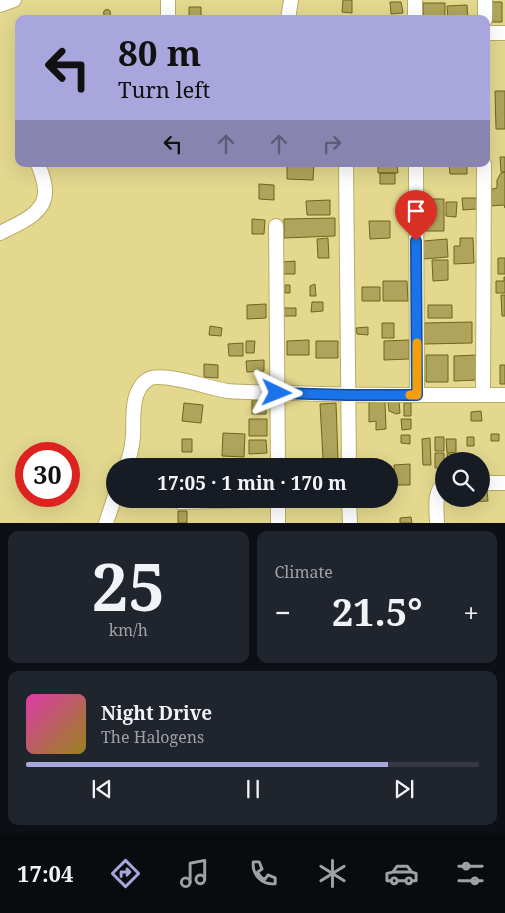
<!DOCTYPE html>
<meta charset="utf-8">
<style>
:root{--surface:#171b24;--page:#20242c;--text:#f1f3f6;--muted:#9ea1a6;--line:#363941;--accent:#a9a6dd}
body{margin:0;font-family:"Noto Serif",serif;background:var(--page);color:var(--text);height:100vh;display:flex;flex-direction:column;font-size:19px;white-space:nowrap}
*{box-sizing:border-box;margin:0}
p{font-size:16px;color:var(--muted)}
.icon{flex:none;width:28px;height:28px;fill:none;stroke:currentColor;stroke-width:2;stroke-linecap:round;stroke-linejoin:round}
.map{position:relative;height:523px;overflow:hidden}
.drawer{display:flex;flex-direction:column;gap:8px;padding:8px;background:#0d0f14;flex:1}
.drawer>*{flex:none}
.banner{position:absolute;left:15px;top:15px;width:475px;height:152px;border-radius:10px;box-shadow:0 5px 20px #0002;background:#a9a6dd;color:#111;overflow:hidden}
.buttons{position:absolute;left:435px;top:452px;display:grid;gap:10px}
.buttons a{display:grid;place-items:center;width:55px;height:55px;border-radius:50%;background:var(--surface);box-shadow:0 5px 20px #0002;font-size:25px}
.speed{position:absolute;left:15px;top:442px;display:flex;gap:10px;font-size:25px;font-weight:700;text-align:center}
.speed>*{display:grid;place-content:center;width:65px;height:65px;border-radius:50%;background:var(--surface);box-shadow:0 5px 20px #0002;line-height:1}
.speed .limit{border:8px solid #d22;background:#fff;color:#111}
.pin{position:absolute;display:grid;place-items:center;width:42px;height:42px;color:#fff;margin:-51px -21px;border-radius:50% 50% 50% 0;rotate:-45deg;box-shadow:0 0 5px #0007}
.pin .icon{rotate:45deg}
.me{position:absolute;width:55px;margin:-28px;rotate:92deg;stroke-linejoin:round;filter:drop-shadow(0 0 4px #0008)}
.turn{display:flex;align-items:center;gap:18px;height:105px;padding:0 20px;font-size:22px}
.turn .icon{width:65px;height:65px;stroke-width:2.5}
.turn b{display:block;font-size:35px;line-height:42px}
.lanes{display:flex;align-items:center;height:48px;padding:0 20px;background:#0003;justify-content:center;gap:25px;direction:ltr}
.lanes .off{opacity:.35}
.big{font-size:38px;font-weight:700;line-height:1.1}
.drawer .tile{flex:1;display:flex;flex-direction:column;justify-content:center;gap:8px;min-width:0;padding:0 18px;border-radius:10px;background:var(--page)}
.drawer .dial{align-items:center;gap:0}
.dial b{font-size:65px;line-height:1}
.song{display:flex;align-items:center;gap:15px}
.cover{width:60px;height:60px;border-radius:8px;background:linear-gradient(135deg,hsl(320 70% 55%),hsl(50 70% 35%))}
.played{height:5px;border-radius:2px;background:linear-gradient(90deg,var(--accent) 80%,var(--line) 80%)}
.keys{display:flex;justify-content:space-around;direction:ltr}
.heat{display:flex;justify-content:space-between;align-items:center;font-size:28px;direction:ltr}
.drawer .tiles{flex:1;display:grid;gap:8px;grid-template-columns:1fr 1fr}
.tile:last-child{grid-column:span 2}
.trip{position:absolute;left:106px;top:458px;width:292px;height:50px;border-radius:25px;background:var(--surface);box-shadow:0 5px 20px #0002;font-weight:700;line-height:50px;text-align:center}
.tabs{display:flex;height:80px;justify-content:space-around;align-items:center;background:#090b0e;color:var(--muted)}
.tabs .icon{width:35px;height:35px}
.tabs .selected{color:var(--accent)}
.tabs b{font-size:22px;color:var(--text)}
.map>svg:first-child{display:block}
.building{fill:#afa45c;stroke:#70651a}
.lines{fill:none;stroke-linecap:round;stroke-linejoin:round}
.minor-casing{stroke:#b8ad65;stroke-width:16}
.minor{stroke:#fff;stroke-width:14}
.route-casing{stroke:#114b97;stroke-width:12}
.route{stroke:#1a73e8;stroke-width:9}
.slow{stroke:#f59e0b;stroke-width:9}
</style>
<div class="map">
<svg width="505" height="523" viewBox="0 0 505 523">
<rect width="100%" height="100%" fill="#e3d88e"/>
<path class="building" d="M 343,0 L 352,0 L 352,13 L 342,12 Z
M 390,2 L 401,2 L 403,13 L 391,14 Z
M 491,2 L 502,2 L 502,22 L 492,22 Z
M 423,3 L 445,3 L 445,19 L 423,19 Z
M 467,5 L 468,19 L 448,19 L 447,6 Z
M 189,7 L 201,7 L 201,19 L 189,19 Z
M103.5 13a3.5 3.5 0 1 1 7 0a3.5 3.5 0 1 1-7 0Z
M 495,91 L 505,91 L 505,129 L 496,129 Z
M 500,157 L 505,157 L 505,172 L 501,172 Z
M 287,164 L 314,164 L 313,180 L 287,179 Z
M 378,164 L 397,164 L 398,173 L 378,173 Z
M 449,164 L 467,164 L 467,174 L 450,174 Z
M 505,172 L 505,208 L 504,205 L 490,206 L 492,189 L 497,188 L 497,180 L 501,173 Z
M 380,173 L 395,173 L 395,184 L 380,184 Z
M 259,184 L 274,185 L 274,200 L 259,199 Z
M 462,198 L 476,198 L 477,209 L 463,210 Z
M 424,199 L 444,199 L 444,231 L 424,231 Z
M 330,200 L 330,215 L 307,215 L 306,201 Z
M 446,202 L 457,202 L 456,217 L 446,216 Z
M 335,218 L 335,236 L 284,238 L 284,219 Z
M 252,219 L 265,220 L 264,234 L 252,234 Z
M 369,221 L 390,221 L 390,238 L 370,239 Z
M 328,238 L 329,258 L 318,258 L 317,239 Z
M 460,238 L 473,238 L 474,263 L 454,264 L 454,246 L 460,246 Z
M 447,239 L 448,257 L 424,259 L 423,241 Z
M 498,258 L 505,258 L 505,274 L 498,274 Z
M 432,260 L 448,260 L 448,280 L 433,281 Z
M 295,261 L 295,274 L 283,274 L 283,262 Z
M 504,277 L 505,277 L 505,293 L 496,293 L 496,281 L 504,281 Z
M 383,281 L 407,281 L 408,301 L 383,301 Z
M 315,284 L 316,296 L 310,296 L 310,286 Z
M 285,285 L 290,285 L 290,293 L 285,293 Z
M 362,287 L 380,287 L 380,301 L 362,301 Z
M 501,295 L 505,295 L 505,316 L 502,316 Z
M 312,302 L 323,302 L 323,311 L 311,312 Z
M 266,304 L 266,318 L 247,319 L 247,305 Z
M 428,305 L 452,305 L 452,318 L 428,318 Z
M 283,308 L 296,308 L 296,316 L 283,316 Z
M 472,322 L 472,343 L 424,344 L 424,323 Z
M 382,323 L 394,323 L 394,338 L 382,338 Z
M 210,326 L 222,328 L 221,336 L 209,335 Z
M 368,327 L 368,335 L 357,334 L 356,328 Z
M 309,340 L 309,355 L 287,355 L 287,341 Z
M 409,340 L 409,359 L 384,360 L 384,341 Z
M 246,341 L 255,341 L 254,353 L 246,353 Z
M 316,341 L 338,341 L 338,358 L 316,358 Z
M 243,343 L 243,356 L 229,356 L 228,344 Z
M 426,355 L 448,355 L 448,382 L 426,382 Z
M 477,355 L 478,380 L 454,381 L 454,356 Z
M 264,360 L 264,371 L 247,372 L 246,361 Z
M 204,364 L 218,365 L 218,378 L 204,377 Z
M 500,365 L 505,365 L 505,384 L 500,384 Z
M 252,400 L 266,400 L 266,414 L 252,414 Z
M 385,401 L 386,429 L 376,430 L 376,421 L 369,422 L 369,402 Z
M 399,401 L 400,413 L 396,414 L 389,411 L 388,402 Z
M 184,403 L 203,405 L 201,423 L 182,421 Z
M 336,403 L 338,459 L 323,459 L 320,404 Z
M 404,403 L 411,403 L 411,416 L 404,416 Z
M 481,411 L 482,421 L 471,421 L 471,412 Z
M 249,419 L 267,419 L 267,436 L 249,436 Z
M 401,419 L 411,419 L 411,429 L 402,430 Z
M 223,433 L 245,434 L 244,457 L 222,456 Z
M 491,434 L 499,434 L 499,441 L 491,441 Z
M 401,435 L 410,435 L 410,444 L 401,443 Z
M 435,437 L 444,437 L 444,451 L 435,451 Z
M 467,437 L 474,437 L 474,446 L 467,446 Z
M 430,438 L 431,465 L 423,465 L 422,439 Z
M 182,439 L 192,439 L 192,452 L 182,452 Z
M 446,439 L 456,439 L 456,452 L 447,453 Z
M 249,440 L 266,440 L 267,453 L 249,454 Z
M 435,453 L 444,453 L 444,468 L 435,468 Z
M 447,454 L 457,454 L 457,461 L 447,461 Z
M 366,459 L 378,459 L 378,463 L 387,463 L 387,466 L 366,466 Z
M 320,461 L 337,462 L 336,466 L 319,466 Z
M 410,464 L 410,485 L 395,485 L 394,465 Z
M 481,490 L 487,490 L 488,501 L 466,502 L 466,499 L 481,499 Z
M 291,499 L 310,499 L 310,503 L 291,503 Z
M 317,499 L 334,499 L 334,503 L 317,503 Z
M 178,511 L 187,511 L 187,523 L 178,523 Z
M 411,517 L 412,523 L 400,523 L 400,518 Z"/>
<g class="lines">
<g class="minor-casing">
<path id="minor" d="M 415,0 L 415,19
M 485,0 L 485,19
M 0,5 L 14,0
M 168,19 L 168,0
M 288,19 L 291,0
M 486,33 L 505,33
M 346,164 L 349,466
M 416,164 L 417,395
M 276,226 L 278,466
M 0,233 C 17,224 47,214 45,190 C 45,181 41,172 38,164
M 483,395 L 484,164
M 126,466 C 130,457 132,447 133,437 C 134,419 130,392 147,380 C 160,370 211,389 228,391 C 250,393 271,392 293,393 C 363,396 434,395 505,395
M 481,483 L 505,483
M 278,499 L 278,523
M 349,499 L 350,523
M 180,502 L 278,499
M 106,523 L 115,496
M 437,523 C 437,511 433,491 444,485"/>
</g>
<use href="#minor" class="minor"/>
</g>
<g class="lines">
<g class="route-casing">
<path id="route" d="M 277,393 L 347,395 L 417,395 L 416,241"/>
</g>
<use href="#route" class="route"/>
<path class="slow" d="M 410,395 L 417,395 L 417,343"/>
</g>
</svg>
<div class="buttons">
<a><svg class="icon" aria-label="search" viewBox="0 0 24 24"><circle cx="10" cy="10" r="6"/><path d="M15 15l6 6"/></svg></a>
</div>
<div class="speed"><div class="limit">30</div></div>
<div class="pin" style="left:416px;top:241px;background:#d93025"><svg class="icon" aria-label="arrive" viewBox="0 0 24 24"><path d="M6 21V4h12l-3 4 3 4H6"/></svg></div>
<svg class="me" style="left:277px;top:393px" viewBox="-20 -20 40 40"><path d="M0-17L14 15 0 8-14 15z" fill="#1a73e8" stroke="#fff" stroke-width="4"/></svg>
<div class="trip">17:05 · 1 min · 170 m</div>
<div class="banner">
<div class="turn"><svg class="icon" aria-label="left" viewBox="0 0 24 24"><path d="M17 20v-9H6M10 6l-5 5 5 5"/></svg><div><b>80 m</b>Turn left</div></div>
<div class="lanes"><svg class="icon" aria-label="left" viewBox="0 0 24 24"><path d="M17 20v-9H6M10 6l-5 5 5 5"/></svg><svg class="icon off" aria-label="ahead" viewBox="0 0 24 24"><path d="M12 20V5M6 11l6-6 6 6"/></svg><svg class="icon off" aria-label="ahead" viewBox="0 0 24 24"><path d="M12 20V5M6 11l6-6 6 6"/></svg><svg class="icon off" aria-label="right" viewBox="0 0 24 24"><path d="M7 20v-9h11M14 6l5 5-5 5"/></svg></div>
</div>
</div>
<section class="drawer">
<div class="tiles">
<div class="tile dial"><b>25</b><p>km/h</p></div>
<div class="tile"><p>Climate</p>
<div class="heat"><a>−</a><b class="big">21.5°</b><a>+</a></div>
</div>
<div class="tile">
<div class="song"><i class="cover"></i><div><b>Night Drive</b><p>The Halogens</p></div></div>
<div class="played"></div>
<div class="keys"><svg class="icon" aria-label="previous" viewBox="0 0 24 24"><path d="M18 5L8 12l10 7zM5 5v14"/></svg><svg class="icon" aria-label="pause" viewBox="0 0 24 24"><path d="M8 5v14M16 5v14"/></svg><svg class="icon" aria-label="next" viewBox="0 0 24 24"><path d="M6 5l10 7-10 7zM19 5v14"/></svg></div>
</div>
</div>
</section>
<nav class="tabs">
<b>17:04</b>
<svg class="icon selected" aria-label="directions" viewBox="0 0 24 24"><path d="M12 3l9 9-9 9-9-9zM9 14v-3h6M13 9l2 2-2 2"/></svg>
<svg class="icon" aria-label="music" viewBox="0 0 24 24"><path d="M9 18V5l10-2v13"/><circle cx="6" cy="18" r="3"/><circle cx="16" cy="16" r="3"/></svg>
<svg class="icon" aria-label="phone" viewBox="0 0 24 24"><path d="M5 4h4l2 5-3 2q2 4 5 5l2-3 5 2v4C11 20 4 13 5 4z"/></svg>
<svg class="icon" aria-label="climate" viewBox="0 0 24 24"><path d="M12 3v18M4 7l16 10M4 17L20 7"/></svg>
<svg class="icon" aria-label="car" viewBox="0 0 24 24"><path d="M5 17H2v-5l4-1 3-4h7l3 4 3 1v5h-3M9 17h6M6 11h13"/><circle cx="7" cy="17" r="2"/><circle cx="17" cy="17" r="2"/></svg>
<svg class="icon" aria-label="filters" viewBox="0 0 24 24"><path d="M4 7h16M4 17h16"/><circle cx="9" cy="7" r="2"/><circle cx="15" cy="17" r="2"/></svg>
</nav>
